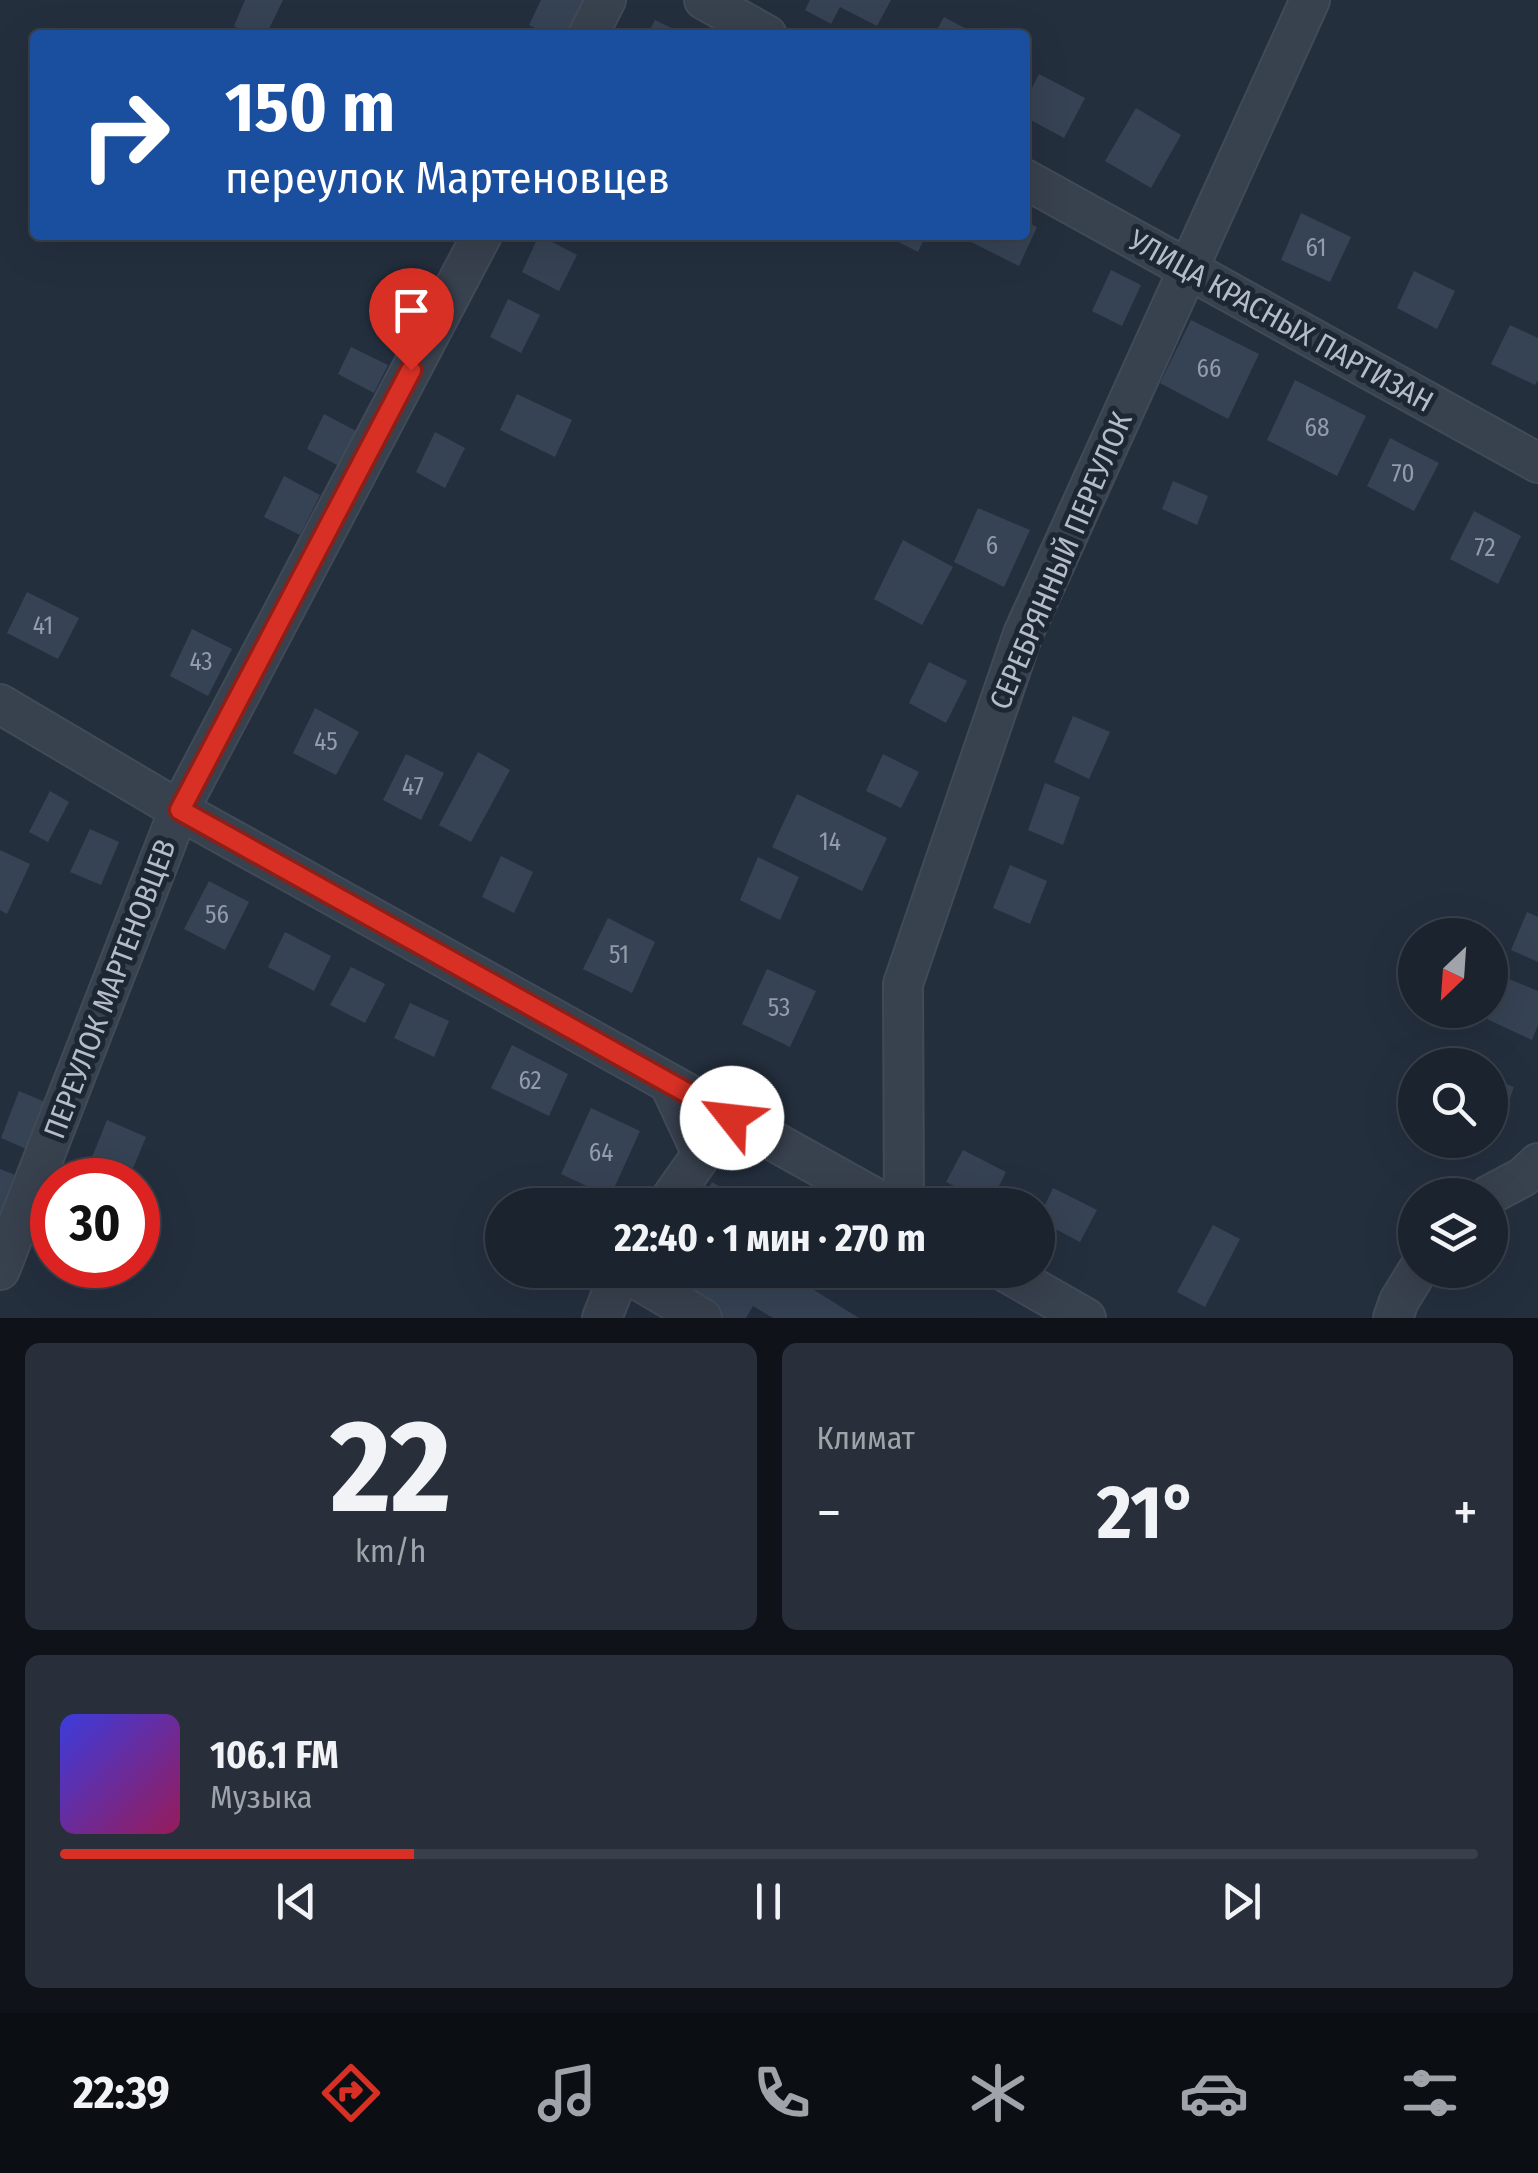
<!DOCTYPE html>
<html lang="ru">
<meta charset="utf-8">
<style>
:root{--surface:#1b232e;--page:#282f3a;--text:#f1f3f6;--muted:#a0a4aa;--line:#39404a;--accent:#d93025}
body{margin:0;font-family:"Fira Sans Condensed",sans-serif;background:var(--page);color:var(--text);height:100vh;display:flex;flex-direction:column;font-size:38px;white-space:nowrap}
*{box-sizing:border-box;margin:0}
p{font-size:32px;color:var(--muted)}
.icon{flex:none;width:55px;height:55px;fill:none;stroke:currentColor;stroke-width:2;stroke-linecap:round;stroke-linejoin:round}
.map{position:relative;height:1318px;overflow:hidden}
.drawer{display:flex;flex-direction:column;gap:25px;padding:25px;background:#0f1319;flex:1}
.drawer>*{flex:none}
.hud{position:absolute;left:30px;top:30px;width:1000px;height:210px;border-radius:10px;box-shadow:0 10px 40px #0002,0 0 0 2px var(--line);background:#1a4fa0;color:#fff;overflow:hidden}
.needle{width:65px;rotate:205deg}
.controls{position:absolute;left:1398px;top:918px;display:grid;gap:20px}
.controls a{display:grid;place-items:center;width:110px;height:110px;border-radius:50%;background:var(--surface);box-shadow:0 10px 40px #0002,0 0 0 2px var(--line);font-size:50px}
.speed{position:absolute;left:30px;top:1158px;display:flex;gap:20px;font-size:50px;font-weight:700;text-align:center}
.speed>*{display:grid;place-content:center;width:130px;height:130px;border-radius:50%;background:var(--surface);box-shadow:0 10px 40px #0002,0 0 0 2px var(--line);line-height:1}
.speed .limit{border:15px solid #d22;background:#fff;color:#111}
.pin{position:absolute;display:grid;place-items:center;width:85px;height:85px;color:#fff;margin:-102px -42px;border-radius:50% 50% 50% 0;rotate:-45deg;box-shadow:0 0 10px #0007}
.pin .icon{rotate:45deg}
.me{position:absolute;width:110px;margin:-55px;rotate:299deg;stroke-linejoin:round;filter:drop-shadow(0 0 8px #0008)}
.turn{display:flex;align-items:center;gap:35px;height:210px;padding:0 30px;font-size:45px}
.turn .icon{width:130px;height:130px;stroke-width:2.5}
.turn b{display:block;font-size:70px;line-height:85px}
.big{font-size:75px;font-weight:700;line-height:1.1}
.drawer .widget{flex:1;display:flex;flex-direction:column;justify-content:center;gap:15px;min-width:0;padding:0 35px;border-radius:15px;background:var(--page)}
.drawer .dial{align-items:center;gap:0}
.dial b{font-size:130px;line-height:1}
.song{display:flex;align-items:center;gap:30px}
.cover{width:120px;height:120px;border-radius:15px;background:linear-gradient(135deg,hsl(240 70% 55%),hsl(330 70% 35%))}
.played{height:10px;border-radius:5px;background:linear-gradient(90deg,var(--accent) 25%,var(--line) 25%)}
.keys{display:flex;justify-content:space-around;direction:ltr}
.heat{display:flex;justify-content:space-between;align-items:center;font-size:55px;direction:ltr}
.drawer .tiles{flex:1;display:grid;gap:25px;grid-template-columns:1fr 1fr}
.widget:last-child{grid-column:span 2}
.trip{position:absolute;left:485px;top:1188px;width:570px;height:100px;border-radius:50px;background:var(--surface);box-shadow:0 10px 40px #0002,0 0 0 2px var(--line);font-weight:700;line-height:100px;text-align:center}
.menu{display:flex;height:160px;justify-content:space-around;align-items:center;background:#0b0e12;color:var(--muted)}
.menu .icon{width:70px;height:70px}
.menu .on{color:var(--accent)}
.menu b{font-size:45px;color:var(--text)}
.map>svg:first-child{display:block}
.building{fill:#364354}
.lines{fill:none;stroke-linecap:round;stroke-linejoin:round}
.minor-casing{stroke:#414a57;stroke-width:42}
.minor{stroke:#38414e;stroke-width:38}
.route-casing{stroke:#8d1f18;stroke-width:25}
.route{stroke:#d93025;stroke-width:18}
.labels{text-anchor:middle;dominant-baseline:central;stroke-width:10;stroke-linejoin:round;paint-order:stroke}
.number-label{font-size:25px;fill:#929caa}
.street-label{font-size:30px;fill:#b4bcc9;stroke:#1d2633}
</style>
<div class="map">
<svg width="1538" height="1318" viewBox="0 0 1538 1318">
<rect width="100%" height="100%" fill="#242f3e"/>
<path class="building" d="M 245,0 L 283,0 L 266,35 L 252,35 L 234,26 Z
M 541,0 L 587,0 L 569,35 L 549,35 L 529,25 Z
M 810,0 L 891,0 L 877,26 L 840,7 L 831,24 L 805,10 Z
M 944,17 L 978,35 L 934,35 Z
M 655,20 L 686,35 L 647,35 Z
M 1039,74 L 1085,98 L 1064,138 L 1025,117 L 1025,102 Z
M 1136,108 L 1181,135 L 1151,188 L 1105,161 Z
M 1301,213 L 1351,237 L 1330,282 L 1281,260 Z
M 1025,221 L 1037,227 L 1019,266 L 967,240 L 970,235 L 1025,235 Z
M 539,235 L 577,255 L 559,291 L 522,272 Z
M 893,235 L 926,235 L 918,252 L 891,238 Z
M 1111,270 L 1141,285 L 1122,326 L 1092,311 Z
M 1414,271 L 1455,291 L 1437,329 L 1397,308 Z
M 400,273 L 433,291 L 406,342 L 374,326 Z
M 508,299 L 540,315 L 521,353 L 490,337 Z
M 1191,320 L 1259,354 L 1228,419 L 1160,383 Z
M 1510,325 L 1538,338 L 1538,380 L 1535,385 L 1491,364 Z
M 351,347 L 388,365 L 374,393 L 338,374 Z
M 1295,380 L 1366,416 L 1337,476 L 1267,440 Z
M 517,394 L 572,420 L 555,457 L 500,430 Z
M 324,414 L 356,431 L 339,466 L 307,449 Z
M 435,432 L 465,448 L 445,488 L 416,472 Z
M 1390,438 L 1439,463 L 1414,511 L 1367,486 Z
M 284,476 L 320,495 L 300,535 L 264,517 Z
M 1173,481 L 1208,496 L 1197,525 L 1162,509 Z
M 978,508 L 1030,530 L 1004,587 L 954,562 Z
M 1474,511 L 1521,536 L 1498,584 L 1450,559 Z
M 903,540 L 953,567 L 922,625 L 874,599 Z
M 27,592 L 79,618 L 58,659 L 7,633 Z
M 192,629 L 232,649 L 208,696 L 170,676 Z
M 929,662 L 967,681 L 946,723 L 909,703 Z
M 315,708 L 359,732 L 336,775 L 293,753 Z
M 1073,716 L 1110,732 L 1089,779 L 1054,762 Z
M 478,752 L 510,770 L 471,842 L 439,825 Z
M 406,754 L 444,773 L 421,820 L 383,800 Z
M 883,754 L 919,772 L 901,808 L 866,791 Z
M 1045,783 L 1080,797 L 1063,845 L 1028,830 Z
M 50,791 L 69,802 L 48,842 L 29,832 Z
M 797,794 L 887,838 L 862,891 L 772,847 Z
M 90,829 L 119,842 L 101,885 L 70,872 Z
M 0,850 L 30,864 L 7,914 L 0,910 Z
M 501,856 L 533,872 L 514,913 L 482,897 Z
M 758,857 L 799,877 L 780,920 L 740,900 Z
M 1010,865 L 1047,881 L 1030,924 L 993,908 Z
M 209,881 L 249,902 L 225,950 L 184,929 Z
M 1527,912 L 1538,917 L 1538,962 L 1511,950 Z
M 608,918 L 655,942 L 632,993 L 583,969 Z
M 285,932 L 331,956 L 314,991 L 268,967 Z
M 351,967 L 385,984 L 365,1023 L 330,1005 Z
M 767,969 L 816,991 L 790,1047 L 742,1024 Z
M 1504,977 L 1538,991 L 1538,1025 L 1532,1040 L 1487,1019 Z
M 410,1003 L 449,1021 L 434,1057 L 394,1038 Z
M 512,1045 L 568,1074 L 549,1116 L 491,1088 Z
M 1490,1078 L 1514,1087 L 1496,1137 L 1490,1135 Z
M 19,1091 L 50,1104 L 31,1151 L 1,1138 Z
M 591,1108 L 640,1131 L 610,1197 L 561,1174 Z
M 107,1120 L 146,1137 L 129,1178 L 90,1162 Z
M 963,1150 L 1006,1172 L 990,1204 L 946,1182 Z
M 0,1169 L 23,1178 L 0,1236 Z
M 712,1182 L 751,1205 L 699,1205 Z
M 1053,1188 L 1097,1210 L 1080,1242 L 1038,1220 Z
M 1213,1225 L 1240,1239 L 1205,1307 L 1177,1292 Z
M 661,1270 L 782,1270 L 859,1318 L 773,1318 L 753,1306 L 746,1318 L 720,1318 L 655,1279 Z"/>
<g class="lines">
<g class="minor-casing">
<path id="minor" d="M 704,0 L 767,35
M 588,35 L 606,0
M 1025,179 L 1538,463
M 0,704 L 179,810 L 888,1205
M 1489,1195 L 1523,1177 L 1538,1163
M 666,1205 L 702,1154 L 669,1083
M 904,1205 L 903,984 L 1023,634 L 1310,0
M 0,1270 L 179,810 L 482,235
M 1002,1270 L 1086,1318
M 602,1318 L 621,1270 L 702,1318
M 1393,1318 L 1399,1301 L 1418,1270"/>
</g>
<use href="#minor" class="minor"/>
</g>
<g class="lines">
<g class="route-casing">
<path id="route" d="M 411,370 L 180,810 L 732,1118"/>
</g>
<use href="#route" class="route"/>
</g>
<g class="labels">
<g class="number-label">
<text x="1316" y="248">61</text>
<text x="1209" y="369">66</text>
<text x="1317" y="428">68</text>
<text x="1403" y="474">70</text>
<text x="992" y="546">6</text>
<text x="1485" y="548">72</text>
<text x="43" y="626">41</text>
<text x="201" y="662">43</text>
<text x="326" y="742">45</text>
<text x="413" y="787">47</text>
<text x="830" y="842">14</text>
<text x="217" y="915">56</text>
<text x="619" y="955">51</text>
<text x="779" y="1008">53</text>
<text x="530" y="1081">62</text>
<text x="601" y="1153">64</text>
</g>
<g class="street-label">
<text transform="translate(1281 321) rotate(29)">УЛИЦА КРАСНЫХ ПАРТИЗАН</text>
<text transform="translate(1061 561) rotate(-67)">СЕРЕБРЯННЫЙ ПЕРЕУЛОК</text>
<text transform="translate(110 989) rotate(-69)">ПЕРЕУЛОК МАРТЕНОВЦЕВ</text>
</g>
</g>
</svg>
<div class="controls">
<a><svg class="needle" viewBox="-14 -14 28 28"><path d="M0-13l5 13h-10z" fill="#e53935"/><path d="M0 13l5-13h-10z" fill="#a0a4aa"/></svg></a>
<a><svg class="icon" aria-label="search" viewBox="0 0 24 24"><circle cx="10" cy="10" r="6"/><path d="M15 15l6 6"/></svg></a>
<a><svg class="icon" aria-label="layers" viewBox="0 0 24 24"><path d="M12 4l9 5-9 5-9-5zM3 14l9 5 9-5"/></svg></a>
</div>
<div class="speed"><div class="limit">30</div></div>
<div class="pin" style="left:411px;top:370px;background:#d93025"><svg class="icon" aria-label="arrive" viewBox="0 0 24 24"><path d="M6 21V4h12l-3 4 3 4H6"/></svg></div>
<svg class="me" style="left:732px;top:1118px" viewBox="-20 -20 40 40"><circle r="19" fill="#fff"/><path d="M0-13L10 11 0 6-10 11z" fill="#d93025"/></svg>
<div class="trip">22:40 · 1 мин · 270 m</div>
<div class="hud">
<div class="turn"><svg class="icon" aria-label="right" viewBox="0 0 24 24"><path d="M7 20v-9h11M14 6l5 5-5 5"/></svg><div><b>150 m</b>переулок Мартеновцев</div></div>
</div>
</div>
<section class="drawer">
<div class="tiles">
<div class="widget dial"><b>22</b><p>km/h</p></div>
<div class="widget"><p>Климат</p>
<div class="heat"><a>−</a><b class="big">21°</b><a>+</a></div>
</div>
<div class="widget">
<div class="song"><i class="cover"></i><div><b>106.1 FM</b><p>Музыка</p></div></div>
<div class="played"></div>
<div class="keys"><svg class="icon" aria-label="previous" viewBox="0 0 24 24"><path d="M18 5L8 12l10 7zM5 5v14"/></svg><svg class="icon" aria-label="pause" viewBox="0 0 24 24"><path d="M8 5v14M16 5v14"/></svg><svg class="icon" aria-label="next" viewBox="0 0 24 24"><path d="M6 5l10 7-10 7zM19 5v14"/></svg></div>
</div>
</div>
</section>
<nav class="menu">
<b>22:39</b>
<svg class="icon on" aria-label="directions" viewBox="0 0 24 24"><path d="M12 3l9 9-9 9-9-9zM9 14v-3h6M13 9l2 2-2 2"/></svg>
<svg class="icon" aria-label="music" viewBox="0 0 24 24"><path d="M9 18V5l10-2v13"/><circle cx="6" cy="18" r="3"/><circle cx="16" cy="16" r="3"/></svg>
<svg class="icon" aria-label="phone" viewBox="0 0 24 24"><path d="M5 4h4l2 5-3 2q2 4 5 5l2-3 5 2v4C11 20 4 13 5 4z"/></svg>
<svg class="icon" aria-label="climate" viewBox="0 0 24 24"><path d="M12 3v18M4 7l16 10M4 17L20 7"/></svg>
<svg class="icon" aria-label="car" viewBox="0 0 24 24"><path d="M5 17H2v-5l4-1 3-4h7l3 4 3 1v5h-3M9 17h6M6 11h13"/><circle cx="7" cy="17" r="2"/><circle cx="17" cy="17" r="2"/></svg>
<svg class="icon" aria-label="filters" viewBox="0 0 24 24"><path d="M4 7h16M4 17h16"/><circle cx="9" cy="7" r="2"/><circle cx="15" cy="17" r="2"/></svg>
</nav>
